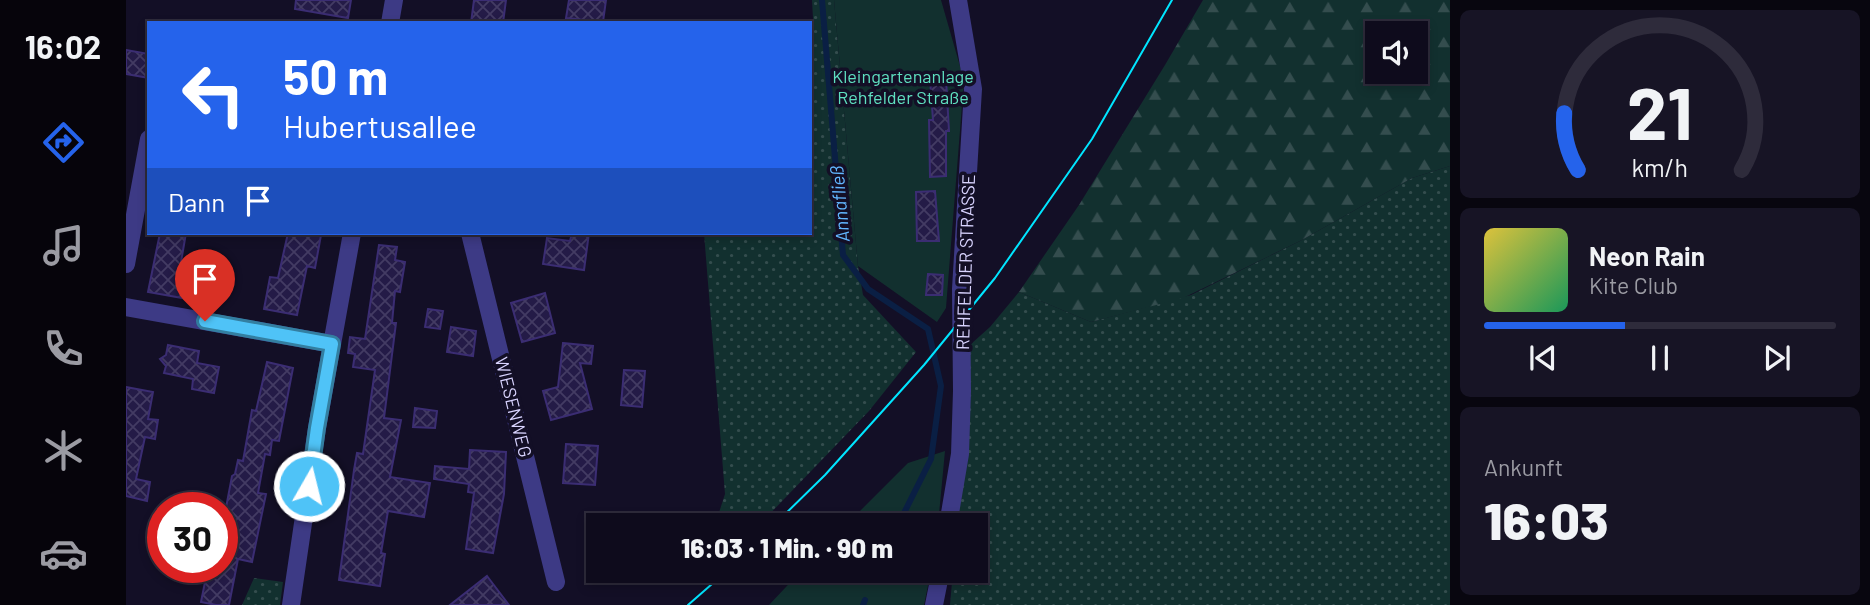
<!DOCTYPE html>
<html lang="de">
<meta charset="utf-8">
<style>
:root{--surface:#0e0b1c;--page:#171425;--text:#f1f3f6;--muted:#9b9ba3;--line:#2e2b3b;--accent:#2563eb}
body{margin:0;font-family:Barlow,sans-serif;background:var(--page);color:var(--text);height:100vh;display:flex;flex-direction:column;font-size:26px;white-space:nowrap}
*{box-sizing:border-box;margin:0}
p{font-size:23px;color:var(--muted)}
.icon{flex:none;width:38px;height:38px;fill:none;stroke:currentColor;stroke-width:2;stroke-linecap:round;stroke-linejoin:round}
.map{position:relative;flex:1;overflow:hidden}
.details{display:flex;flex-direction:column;gap:10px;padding:10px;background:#08060f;width:420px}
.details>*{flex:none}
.hud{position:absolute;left:21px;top:21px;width:665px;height:214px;border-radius:0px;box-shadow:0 4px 10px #0003,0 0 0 2px var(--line);background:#2563eb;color:#fff;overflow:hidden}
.controls{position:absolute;left:1239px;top:21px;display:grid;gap:14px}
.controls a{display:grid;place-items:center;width:63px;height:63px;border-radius:0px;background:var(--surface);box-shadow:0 4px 10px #0003,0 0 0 2px var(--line);font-size:35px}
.speed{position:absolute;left:21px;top:492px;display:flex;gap:14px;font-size:35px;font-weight:700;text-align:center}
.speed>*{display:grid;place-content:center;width:91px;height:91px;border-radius:50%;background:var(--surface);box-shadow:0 4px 10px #0003,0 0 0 2px var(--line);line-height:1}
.speed .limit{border:10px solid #d22;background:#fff;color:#111}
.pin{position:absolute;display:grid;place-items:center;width:60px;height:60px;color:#fff;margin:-72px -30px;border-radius:50% 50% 50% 0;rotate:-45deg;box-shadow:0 0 7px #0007}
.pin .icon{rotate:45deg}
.me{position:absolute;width:77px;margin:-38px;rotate:8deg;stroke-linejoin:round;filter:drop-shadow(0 0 5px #0008)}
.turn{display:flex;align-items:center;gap:24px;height:147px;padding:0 21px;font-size:32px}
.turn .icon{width:91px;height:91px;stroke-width:2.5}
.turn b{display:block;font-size:49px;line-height:60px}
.then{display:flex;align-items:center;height:66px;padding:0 21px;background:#0003;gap:14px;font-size:26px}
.big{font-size:52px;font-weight:800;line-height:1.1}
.details .card{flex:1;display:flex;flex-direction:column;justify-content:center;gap:10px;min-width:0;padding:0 24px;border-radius:10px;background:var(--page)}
.details .dial{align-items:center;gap:0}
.dial svg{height:182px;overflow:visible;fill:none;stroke:var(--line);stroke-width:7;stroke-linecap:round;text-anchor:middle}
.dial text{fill:var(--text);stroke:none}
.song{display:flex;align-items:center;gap:21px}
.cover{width:84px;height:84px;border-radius:10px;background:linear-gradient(135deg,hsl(50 70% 55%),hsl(150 70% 35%))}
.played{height:7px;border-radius:4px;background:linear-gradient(90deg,var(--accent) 40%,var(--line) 40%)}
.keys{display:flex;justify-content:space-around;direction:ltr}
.trip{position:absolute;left:460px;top:513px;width:402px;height:70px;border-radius:0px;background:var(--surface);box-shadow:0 4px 10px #0003,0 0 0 2px var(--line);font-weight:800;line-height:70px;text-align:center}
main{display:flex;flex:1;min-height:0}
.tabs{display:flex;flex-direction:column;width:126px;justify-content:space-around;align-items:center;background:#06040b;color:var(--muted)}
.tabs .icon{width:49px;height:49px}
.tabs .current{color:var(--accent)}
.tabs b{font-size:32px;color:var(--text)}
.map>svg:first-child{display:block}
.grass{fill:url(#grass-dots)}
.forest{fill:url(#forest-firs);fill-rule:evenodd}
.green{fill:#12302f}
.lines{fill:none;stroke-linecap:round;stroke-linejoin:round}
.stream{stroke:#0a1f44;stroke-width:6}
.building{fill:url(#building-cross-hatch);stroke:#3b2d73;stroke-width:2}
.minor{stroke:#3d3a85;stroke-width:18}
.tram{stroke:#00e5ff;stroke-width:2}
.route-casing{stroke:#337fa1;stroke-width:18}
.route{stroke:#4fc3f7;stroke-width:12}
.labels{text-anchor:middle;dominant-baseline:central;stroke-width:7;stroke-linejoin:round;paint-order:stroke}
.park-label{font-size:18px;fill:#5fe0c0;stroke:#130f26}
.street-label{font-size:18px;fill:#d9d4ff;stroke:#130f26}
.water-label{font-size:19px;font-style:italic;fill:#62b6ff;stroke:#130f26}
</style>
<main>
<nav class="tabs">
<b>16:02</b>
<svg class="icon current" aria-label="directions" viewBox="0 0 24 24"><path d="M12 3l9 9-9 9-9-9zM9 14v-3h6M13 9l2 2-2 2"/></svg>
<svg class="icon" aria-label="music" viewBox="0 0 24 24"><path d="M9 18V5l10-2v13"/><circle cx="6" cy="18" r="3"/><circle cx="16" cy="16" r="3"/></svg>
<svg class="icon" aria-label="phone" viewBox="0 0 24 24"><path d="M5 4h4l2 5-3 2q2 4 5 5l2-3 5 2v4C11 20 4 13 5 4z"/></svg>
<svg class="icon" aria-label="climate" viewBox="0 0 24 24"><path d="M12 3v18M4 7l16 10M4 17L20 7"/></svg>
<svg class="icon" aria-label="car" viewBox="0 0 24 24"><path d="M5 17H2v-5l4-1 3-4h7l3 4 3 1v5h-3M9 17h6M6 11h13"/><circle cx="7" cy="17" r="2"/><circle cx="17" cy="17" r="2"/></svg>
</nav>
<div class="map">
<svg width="1324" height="605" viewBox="0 0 1324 605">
<defs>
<pattern id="grass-dots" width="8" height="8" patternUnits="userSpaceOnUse" patternTransform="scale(1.75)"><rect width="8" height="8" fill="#12302f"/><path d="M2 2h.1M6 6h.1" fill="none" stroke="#344d4e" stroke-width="1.8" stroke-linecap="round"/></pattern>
<pattern id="forest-firs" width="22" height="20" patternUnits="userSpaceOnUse" patternTransform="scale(1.75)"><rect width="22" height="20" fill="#12302f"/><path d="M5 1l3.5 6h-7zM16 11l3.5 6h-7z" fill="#344d4e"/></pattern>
<pattern id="building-cross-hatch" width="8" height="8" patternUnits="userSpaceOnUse" patternTransform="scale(1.75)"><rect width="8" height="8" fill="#241b47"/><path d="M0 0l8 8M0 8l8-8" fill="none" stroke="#433b63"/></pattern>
</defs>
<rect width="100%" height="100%" fill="#130f26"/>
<path class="grass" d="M 686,0 L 708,0 L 732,266 L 737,295 L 790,352 L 743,411 L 633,525 L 589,525 L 599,494 L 578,233 L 684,233 L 684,37 L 688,37 Z
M 1324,166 L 1324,605 L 824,605 L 827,571 L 850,570 L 850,525 L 830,525 L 845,344 L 864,327 L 893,292 L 965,322 L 1065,295 L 1174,241 L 1286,178 Z
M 128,578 L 157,582 L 154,605 L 116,605 Z"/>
<path class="forest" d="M 1077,0 L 1324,0 L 1324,166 L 1286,178 L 1174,241 L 1057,298 L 965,322 L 893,292 L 953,205 L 1039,65 ZM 1251,33 L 1290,33 L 1290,72 L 1251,72 Z"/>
<path class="green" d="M 708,0 L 815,0 L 838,80 L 820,308 L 811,322 L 732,266 Z
M 819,451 L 812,525 L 720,525 L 782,463 Z
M 675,571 L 675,570 L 805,571 L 798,605 L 643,605 Z"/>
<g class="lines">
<path class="stream" d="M 696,0 L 717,255 L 742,289 L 802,329 L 815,386 L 805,459 L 772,525
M 737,605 L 739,600"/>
</g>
<path class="building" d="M 170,0 L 225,0 L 222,18 L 169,9 Z
M 348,0 L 380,0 L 377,23 L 345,23 Z
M 443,0 L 480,0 L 477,22 L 440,18 Z
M 0,50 L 23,54 L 23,78 L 0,74 Z
M 820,78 L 823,131 L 820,131 L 820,176 L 804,177 L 803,120 L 807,120 L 804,79 Z
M 809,191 L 813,241 L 791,241 L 790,192 Z
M 34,233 L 60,233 L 54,268 L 68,271 L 62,299 L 22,292 Z
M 162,233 L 184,233 L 195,235 L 189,268 L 181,266 L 171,315 L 138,309 L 144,277 L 152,278 Z
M 446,233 L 463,233 L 458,270 L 417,264 L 421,238 L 444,241 Z
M 253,245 L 271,247 L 269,260 L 279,262 L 274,292 L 269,291 L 266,323 L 270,323 L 258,418 L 275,420 L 264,477 L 304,483 L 298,517 L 262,511 L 255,553 L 259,554 L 254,586 L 213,580 L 228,470 L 231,453 L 237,454 L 249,370 L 227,367 L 229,354 L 222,353 L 224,337 L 239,339 Z
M 802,274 L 817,275 L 816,295 L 800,295 Z
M 419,293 L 429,333 L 396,342 L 385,303 Z
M 302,309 L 317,311 L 314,329 L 299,327 Z
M 325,327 L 350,331 L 347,356 L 321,352 Z
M 437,343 L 467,346 L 465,364 L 454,363 L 466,409 L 425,420 L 417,391 L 432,387 Z
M 42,345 L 73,351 L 71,363 L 93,367 L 88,393 L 66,389 L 67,379 L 38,373 L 40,366 L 34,359 L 40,355 Z
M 141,362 L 167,368 L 153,441 L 146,440 L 144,455 L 139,454 L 132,493 L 140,494 L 126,562 L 112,559 L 103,605 L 90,605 L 75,602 L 82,567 L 96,567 L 96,543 L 102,514 L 99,513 L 106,476 L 109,474 L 112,460 L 117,461 L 126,410 L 130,411 Z
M 498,370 L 519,371 L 516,407 L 495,405 Z
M 0,387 L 27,392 L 22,419 L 32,420 L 29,439 L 19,437 L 10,479 L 24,482 L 21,501 L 0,496 Z
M 289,408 L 311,411 L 309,428 L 287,427 Z
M 440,444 L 472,446 L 469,485 L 437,483 Z
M 344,450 L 380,452 L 378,494 L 367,553 L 340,549 L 348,493 L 342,492 L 343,484 L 308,479 L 309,466 L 343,469 Z
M 361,576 L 383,605 L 324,605 Z"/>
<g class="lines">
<path class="minor" d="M 264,23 L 268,0
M 344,233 L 430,582
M 0,264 L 23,139
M 0,307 L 206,344
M 822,525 L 834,454 L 836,391 L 835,289 L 847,89 L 832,0
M 165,605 L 191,428 L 226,233
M 808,605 L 815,570"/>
<path class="tram" d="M 648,525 L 699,475 L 798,365 L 869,278 L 966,139 L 1046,0
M 562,605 L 602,570"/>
</g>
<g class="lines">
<g class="route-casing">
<path id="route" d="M 79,321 L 206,344 L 191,428 L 183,486"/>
</g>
<use href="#route" class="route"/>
</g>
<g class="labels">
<g class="park-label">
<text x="777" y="76">Kleingartenanlage<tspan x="777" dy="21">Rehfelder Straße</tspan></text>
</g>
<g class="street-label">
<text transform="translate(839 262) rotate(-88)">REHFELDER STRASSE</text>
<text transform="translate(388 407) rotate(76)">WIESENWEG</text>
</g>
<g class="water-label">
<text transform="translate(713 204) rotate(-95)">Annafließ</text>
</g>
</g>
</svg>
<div class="controls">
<a><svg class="icon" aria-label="sound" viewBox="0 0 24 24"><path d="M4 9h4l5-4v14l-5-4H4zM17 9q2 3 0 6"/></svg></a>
</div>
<div class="speed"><div class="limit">30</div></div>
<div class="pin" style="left:79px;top:321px;background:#d93025"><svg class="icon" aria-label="arrive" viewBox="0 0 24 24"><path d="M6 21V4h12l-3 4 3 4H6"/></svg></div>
<svg class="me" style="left:183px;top:486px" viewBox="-20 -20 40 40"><circle r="17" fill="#4fc3f7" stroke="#fff" stroke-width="3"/><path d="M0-11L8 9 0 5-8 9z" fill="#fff"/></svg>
<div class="trip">16:03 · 1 Min. · 90 m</div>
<div class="hud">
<div class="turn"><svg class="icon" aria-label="left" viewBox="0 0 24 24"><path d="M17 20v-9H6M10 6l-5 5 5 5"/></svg><div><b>50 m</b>Hubertusallee</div></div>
<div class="then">Dann<svg class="icon" aria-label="arrive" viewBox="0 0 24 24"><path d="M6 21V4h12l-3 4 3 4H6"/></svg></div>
</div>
</div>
<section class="details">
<div class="card dial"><svg viewBox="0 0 100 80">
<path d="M14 69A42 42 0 1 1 86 69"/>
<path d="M14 69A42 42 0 0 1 8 44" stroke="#2563eb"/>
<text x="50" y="56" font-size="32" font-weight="700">21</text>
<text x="50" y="72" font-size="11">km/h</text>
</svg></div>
<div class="card">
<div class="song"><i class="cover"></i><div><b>Neon Rain</b><p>Kite Club</p></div></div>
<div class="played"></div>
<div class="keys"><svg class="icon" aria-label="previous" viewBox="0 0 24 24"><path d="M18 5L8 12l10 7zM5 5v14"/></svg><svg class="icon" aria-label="pause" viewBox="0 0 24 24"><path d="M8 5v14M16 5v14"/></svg><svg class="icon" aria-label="next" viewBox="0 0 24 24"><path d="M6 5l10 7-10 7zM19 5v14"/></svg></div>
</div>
<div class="card"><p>Ankunft</p><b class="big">16:03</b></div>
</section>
</main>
